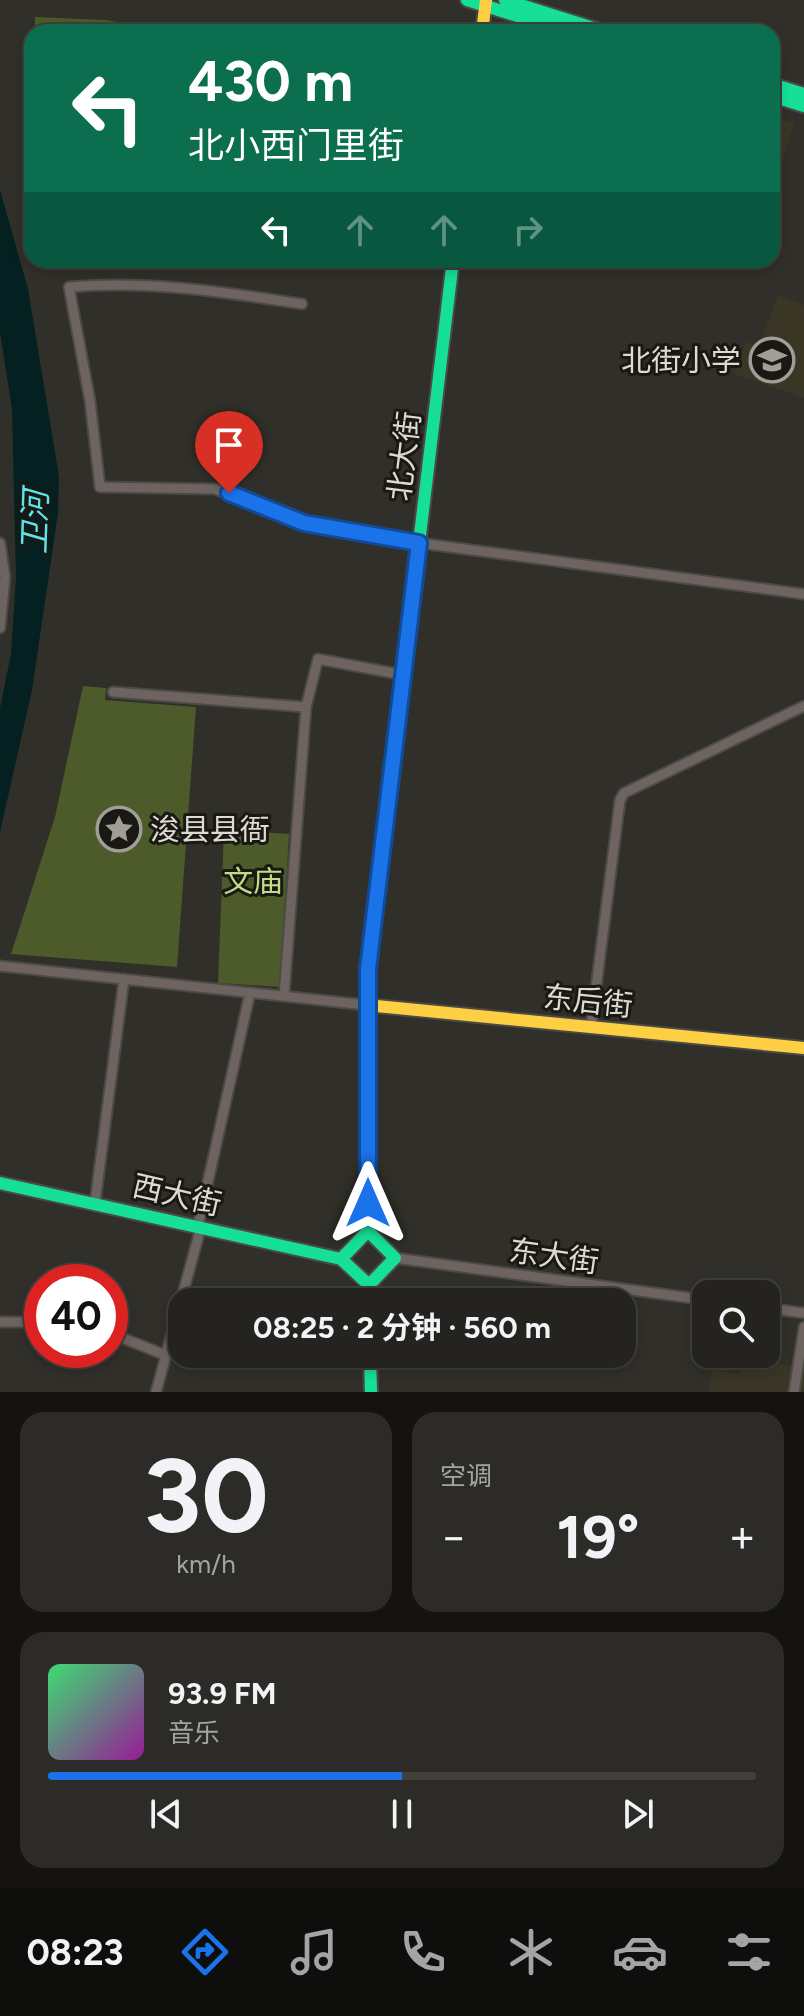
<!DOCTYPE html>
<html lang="zh">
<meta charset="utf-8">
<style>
:root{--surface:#24231f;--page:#2c2b28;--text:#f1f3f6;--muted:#a3a4a4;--line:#41403d;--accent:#1a73e8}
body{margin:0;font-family:Figtree,"Noto Sans SC",sans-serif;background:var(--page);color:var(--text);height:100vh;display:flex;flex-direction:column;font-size:30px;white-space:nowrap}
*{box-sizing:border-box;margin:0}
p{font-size:26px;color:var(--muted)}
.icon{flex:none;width:44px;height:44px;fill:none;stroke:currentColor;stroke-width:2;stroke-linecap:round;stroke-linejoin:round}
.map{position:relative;height:1392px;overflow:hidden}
.panel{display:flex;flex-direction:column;gap:20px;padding:20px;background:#141311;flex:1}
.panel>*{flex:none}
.banner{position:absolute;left:24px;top:24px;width:756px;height:244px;border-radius:24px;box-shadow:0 4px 12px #0003,0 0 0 2px var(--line);background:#0b6e4f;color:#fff;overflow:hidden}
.fabs{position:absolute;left:692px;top:1280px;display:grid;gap:16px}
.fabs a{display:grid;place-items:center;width:88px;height:88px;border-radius:16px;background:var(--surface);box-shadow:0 4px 12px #0003,0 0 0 2px var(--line);font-size:40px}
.speed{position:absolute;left:24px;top:1264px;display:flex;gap:16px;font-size:40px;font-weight:700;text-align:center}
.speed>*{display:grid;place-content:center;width:104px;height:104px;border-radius:50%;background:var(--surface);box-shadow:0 4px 12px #0003,0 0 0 2px var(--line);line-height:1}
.speed .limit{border:12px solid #d22;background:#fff;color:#111}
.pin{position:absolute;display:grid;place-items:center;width:68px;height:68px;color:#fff;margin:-82px -34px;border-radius:50% 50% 50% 0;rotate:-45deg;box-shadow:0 0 8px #0007}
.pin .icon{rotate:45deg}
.me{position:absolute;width:88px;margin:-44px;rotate:0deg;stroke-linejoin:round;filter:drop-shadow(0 0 6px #0008)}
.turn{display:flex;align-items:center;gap:28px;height:168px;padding:0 32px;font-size:36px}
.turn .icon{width:104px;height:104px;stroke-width:2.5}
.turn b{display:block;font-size:56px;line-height:68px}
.lanes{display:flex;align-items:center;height:76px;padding:0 32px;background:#0003;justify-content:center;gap:40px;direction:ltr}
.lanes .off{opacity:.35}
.big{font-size:60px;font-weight:700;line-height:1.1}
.panel .card{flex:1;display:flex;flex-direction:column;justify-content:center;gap:12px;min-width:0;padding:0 28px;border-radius:24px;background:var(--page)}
.panel .dial{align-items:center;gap:0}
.dial b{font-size:104px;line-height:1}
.song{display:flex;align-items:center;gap:24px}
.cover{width:96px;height:96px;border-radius:12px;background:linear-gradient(135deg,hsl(140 70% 55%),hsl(300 70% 35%))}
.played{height:8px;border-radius:4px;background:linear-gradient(90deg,var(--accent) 50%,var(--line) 50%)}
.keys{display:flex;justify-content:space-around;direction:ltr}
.heat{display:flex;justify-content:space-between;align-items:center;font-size:44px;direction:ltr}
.panel .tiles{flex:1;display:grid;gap:20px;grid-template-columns:1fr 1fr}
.card:last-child{grid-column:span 2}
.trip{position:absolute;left:168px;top:1288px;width:468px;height:80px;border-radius:24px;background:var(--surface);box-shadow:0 4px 12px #0003,0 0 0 2px var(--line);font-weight:700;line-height:80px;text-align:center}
.tabs{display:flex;height:128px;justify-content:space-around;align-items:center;background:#0e0e0c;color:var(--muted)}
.tabs .icon{width:56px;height:56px}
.tabs .selected{color:var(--accent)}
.tabs b{font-size:36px;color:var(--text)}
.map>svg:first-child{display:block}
.built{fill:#3a3626}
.green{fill:#4c5b29}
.water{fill:#042020}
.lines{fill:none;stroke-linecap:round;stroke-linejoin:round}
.street-casing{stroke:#4b4a45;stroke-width:13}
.fast-casing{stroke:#4b4a45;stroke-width:16}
.slow-casing{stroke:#4b4a45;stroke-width:16}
.street{stroke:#6d6462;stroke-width:9}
.fast{stroke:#16e098;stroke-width:12}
.slow{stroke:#ffcf43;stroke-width:12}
.route-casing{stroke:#114b97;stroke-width:20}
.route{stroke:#1a73e8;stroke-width:14}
.labels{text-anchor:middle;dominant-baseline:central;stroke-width:6;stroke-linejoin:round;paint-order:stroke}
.poi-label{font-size:30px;fill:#dcdad3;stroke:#191813;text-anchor:end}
.street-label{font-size:30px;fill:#dcdad3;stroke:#191813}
.park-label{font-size:30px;fill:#bfde84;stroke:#191813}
.water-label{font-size:32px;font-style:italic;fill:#59e7ee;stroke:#191813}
</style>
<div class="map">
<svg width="804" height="1392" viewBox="0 0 804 1392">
<rect width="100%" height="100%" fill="#302f29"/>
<path class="built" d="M 772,116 L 794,123 L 772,193 Z
M 778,295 L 804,305 L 804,398 L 734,374 L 746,342 L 759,346 Z
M 744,1356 L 804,1368 L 804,1392 L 708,1392 L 713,1369 L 740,1375 Z"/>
<path class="green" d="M 35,17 L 105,20 L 178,32 L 35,32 Z
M 83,686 L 106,688 L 105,700 L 196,707 L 177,967 L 11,954 L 55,817 Z
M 224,830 L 289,834 L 280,987 L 218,983 Z"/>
<path class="water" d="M 0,190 L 28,289 L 59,477 L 58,513 L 32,690 L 0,832 L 0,708 L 11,654 L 16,578 L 12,409 L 0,332 Z"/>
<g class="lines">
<g class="street-casing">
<path id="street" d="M 302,304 C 223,292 149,280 69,287 L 90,401 L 100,487 L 215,489 L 304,523 L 419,543 L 804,594
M 0,543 L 5,577 L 0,628
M 113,692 L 306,707 L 318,659 L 404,675
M 0,966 L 366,1005
M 284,996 L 306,707
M 591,1027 L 620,800 L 624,793 L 804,706
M 95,1203 L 124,979
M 198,1226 L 250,993
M 395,1258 L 706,1300
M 766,1308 L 804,1313
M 0,1322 L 42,1322
M 110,1333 L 165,1355
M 156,1392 L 201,1227
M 794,1392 L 804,1327"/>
</g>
<g class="fast-casing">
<path id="fast" d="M 467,0 L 568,32
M 505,0 L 606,32
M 772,84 L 804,94
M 772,96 L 804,106
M 0,1183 L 341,1259
M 368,1231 L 368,969 L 453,260
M 368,1231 L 395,1258 L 369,1285 L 341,1259 Z
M 369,1285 L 369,1302
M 370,1354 L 371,1392"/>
</g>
<g class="slow-casing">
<path id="slow" d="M 482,32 L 486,0
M 366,1005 L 804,1048"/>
</g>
<use href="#street" class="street"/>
<use href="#fast" class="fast"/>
<use href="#slow" class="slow"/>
</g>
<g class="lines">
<g class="route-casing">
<path id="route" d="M 229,493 L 304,523 L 419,543 L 368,969 L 368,1203"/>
</g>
<use href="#route" class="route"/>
</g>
<defs>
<g id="school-ring" transform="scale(2.3)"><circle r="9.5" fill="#191813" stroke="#a09e98" stroke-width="1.5"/><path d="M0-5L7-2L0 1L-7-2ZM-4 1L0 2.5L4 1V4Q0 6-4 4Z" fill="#a09e98"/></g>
<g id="sight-ring" transform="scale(2.3)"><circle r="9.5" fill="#191813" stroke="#a09e98" stroke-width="1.5"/><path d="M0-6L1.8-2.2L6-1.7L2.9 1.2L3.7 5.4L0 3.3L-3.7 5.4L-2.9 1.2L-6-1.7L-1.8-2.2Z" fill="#a09e98"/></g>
</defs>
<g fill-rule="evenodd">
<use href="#school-ring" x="772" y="360"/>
<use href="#sight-ring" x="119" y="829"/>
</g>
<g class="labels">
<g class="poi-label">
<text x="741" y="360">北街小学</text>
<text x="150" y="829" text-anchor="start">浚县县衙</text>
</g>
<g class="street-label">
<text transform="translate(404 456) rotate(-83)">北大街</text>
<text transform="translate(588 1001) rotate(6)">东后街</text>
<text transform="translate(177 1195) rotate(13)">西大街</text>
<text transform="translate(554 1256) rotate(8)">东大街</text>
</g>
<g class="park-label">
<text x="253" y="881">文庙</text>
</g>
<g class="water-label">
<text transform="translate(35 522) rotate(-88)">卫河</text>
</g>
</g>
</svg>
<div class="fabs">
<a><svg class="icon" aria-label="search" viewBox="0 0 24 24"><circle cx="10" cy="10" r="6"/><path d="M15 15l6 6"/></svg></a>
</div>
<div class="speed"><div class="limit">40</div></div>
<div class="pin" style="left:229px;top:493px;background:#d93025"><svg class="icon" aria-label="arrive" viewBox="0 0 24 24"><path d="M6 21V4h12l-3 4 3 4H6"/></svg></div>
<svg class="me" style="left:368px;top:1203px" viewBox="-20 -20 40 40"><path d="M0-17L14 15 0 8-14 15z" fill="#1a73e8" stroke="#fff" stroke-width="4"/></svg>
<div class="trip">08:25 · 2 分钟 · 560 m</div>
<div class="banner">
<div class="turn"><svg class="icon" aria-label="left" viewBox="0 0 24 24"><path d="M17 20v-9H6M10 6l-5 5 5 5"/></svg><div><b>430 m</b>北小西门里街</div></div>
<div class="lanes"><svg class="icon" aria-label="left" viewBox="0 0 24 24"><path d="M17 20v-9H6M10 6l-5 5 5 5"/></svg><svg class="icon off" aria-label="ahead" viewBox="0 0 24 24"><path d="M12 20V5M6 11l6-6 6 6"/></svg><svg class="icon off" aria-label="ahead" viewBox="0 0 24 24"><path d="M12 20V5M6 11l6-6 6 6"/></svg><svg class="icon off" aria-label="right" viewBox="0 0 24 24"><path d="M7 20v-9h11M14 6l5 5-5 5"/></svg></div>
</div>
</div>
<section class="panel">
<div class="tiles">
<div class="card dial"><b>30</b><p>km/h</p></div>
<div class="card"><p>空调</p>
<div class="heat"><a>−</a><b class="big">19°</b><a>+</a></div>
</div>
<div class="card">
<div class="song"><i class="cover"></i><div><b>93.9 FM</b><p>音乐</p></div></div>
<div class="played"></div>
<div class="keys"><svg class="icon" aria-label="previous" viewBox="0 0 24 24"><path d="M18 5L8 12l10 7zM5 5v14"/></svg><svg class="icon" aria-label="pause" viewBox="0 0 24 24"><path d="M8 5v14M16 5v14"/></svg><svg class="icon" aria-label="next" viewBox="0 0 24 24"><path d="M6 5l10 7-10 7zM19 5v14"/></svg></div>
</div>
</div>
</section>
<nav class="tabs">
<b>08:23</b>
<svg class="icon selected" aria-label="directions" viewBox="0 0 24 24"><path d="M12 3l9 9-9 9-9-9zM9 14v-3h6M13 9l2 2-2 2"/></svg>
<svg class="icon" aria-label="music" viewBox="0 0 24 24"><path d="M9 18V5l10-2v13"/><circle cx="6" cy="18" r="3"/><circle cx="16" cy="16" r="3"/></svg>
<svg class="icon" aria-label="phone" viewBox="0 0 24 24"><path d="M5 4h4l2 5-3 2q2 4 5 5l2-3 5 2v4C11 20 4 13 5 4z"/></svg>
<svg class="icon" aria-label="climate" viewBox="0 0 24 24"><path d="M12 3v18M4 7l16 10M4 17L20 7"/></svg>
<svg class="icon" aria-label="car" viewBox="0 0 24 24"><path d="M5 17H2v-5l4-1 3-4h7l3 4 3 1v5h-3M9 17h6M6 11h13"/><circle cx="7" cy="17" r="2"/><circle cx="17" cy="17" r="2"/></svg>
<svg class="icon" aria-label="filters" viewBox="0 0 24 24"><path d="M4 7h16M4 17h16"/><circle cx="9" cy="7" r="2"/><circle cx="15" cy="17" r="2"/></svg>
</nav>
